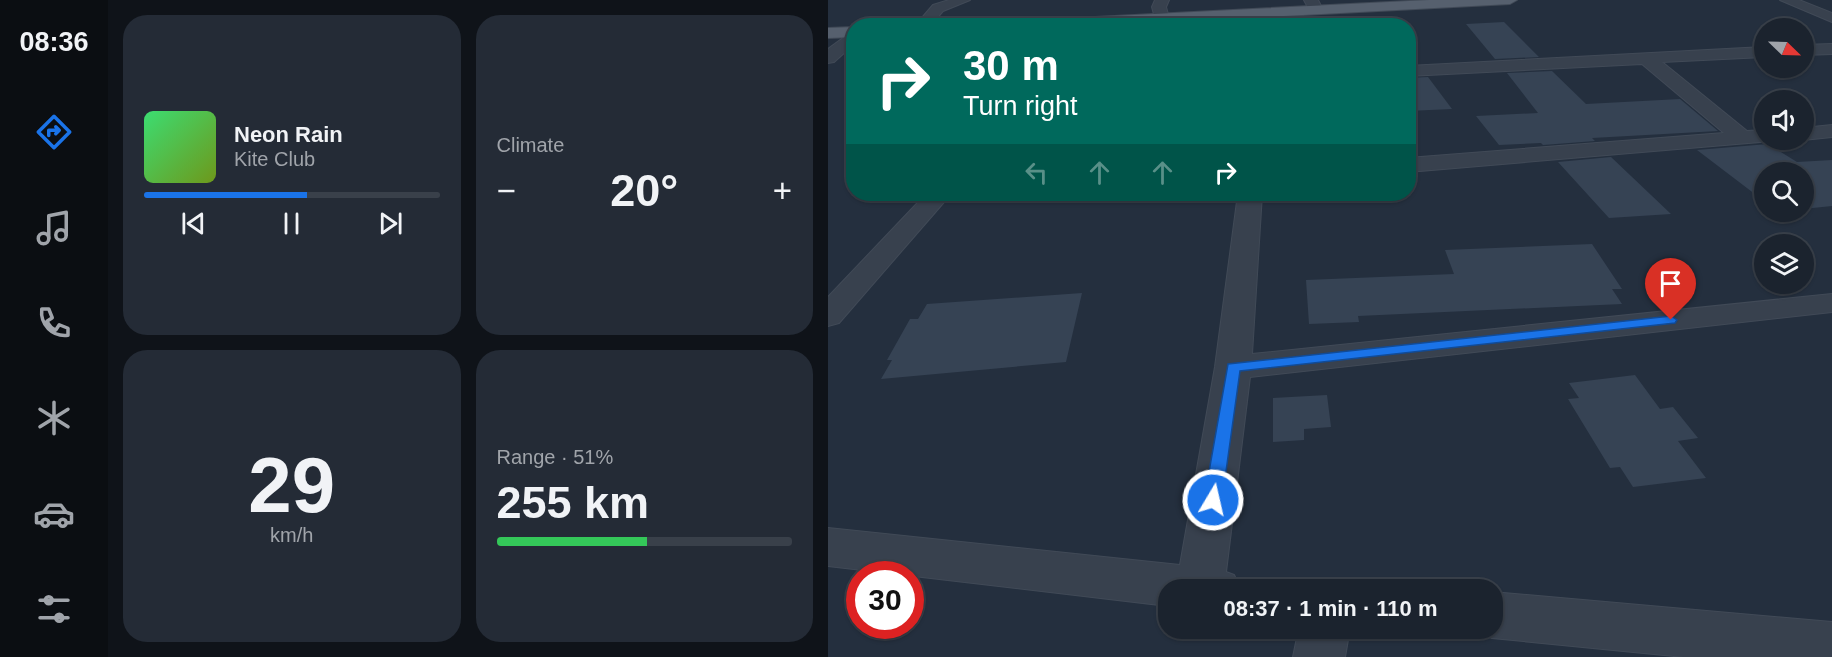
<!DOCTYPE html>
<meta charset="utf-8">
<style>
:root{--surface:#1b232e;--page:#242b36;--text:#f1f3f6;--muted:#a0a4aa;--line:#39404a;--accent:#1a73e8}
body{margin:0;font-family:Arial,sans-serif;background:var(--page);color:var(--text);height:100vh;display:flex;flex-direction:column;font-size:22px;white-space:nowrap}
*{box-sizing:border-box;margin:0}
p{font-size:20px;color:var(--muted)}
.icon{flex:none;width:33px;height:33px;fill:none;stroke:currentColor;stroke-width:2;stroke-linecap:round;stroke-linejoin:round}
.map{position:relative;flex:1;overflow:hidden}
.side{display:flex;flex-direction:column;gap:15px;padding:15px;background:#0f1319;width:720px}
.side>*{flex:none}
.banner{position:absolute;left:18px;top:18px;width:570px;height:183px;border-radius:24px;box-shadow:0 2px 4px #0004,0 0 0 2px var(--line);background:#00695c;color:#fff;overflow:hidden}
.needle{width:39px;rotate:113deg}
.controls{position:absolute;left:926px;top:18px;display:grid;gap:12px}
.controls a{display:grid;place-items:center;width:60px;height:60px;border-radius:50%;background:var(--surface);box-shadow:0 2px 4px #0004,0 0 0 2px var(--line);font-size:30px}
.speed{position:absolute;left:18px;top:561px;display:flex;gap:12px;font-size:30px;font-weight:700;text-align:center}
.speed>*{display:grid;place-content:center;width:78px;height:78px;border-radius:50%;background:var(--surface);box-shadow:0 2px 4px #0004,0 0 0 2px var(--line);line-height:1}
.speed .limit{border:9px solid #d22;background:#fff;color:#111}
.pin{position:absolute;display:grid;place-items:center;width:51px;height:51px;color:#fff;margin:-62px -26px;border-radius:50% 50% 50% 0;rotate:-45deg;box-shadow:0 0 6px #0007}
.pin .icon{rotate:45deg}
.me{position:absolute;width:66px;margin:-33px;rotate:9deg;stroke-linejoin:round;filter:drop-shadow(0 0 4px #0008)}
.turn{display:flex;align-items:center;gap:21px;height:126px;padding:0 18px;font-size:27px}
.turn .icon{width:78px;height:78px;stroke-width:2.5}
.turn b{display:block;font-size:42px;line-height:51px}
.lanes{display:flex;align-items:center;height:57px;padding:0 18px;background:#0003;justify-content:center;gap:30px;direction:ltr}
.lanes .off{opacity:.35}
.big{font-size:45px;font-weight:600;line-height:1.1}
.side .tile{flex:1;display:flex;flex-direction:column;justify-content:center;gap:9px;min-width:0;padding:0 21px;border-radius:24px;background:var(--page)}
.side .dial{align-items:center;gap:0}
.dial b{font-size:78px;line-height:1}
.song{display:flex;align-items:center;gap:18px}
.cover{width:72px;height:72px;border-radius:9px;background:linear-gradient(135deg,hsl(140 70% 55%),hsl(80 70% 35%))}
.played{height:6px;border-radius:3px;background:linear-gradient(90deg,var(--accent) 55%,var(--line) 55%)}
.keys{display:flex;justify-content:space-around;direction:ltr}
.heat{display:flex;justify-content:space-between;align-items:center;font-size:33px;direction:ltr}
.charge{height:9px;border-radius:4px;background:linear-gradient(90deg,#34c759 51%,var(--line) 0)}
.side .tiles{flex:1;display:grid;gap:15px;grid-template-columns:repeat(2,1fr)}
.trip{position:absolute;left:330px;top:579px;width:345px;height:60px;border-radius:24px;background:var(--surface);box-shadow:0 2px 4px #0004,0 0 0 2px var(--line);font-weight:600;line-height:60px;text-align:center}
main{display:flex;flex:1;min-height:0}
.dock{display:flex;flex-direction:column;width:108px;justify-content:space-around;align-items:center;background:#0b0e12;color:var(--muted)}
.dock .icon{width:42px;height:42px}
.dock .on{color:var(--accent)}
.dock b{font-size:27px;color:var(--text)}
.map>svg:first-child{display:block}
.building{fill:#364354}
.lines{fill:none;stroke-linecap:round;stroke-linejoin:round}
.minor-casing{stroke:#414a57;stroke-width:2}
.major-casing{stroke:#414a57;stroke-width:2}
.minor{fill:#38414e;fill-rule:evenodd}
.major{fill:#56606e;fill-rule:evenodd}
.route{fill:#1a73e8;stroke:#114b97;stroke-width:1.5}
</style>
<main>
<nav class="dock">
<b>08:36</b>
<svg class="icon on" aria-label="directions" viewBox="0 0 24 24"><path d="M12 3l9 9-9 9-9-9zM9 14v-3h6M13 9l2 2-2 2"/></svg>
<svg class="icon" aria-label="music" viewBox="0 0 24 24"><path d="M9 18V5l10-2v13"/><circle cx="6" cy="18" r="3"/><circle cx="16" cy="16" r="3"/></svg>
<svg class="icon" aria-label="phone" viewBox="0 0 24 24"><path d="M5 4h4l2 5-3 2q2 4 5 5l2-3 5 2v4C11 20 4 13 5 4z"/></svg>
<svg class="icon" aria-label="climate" viewBox="0 0 24 24"><path d="M12 3v18M4 7l16 10M4 17L20 7"/></svg>
<svg class="icon" aria-label="car" viewBox="0 0 24 24"><path d="M5 17H2v-5l4-1 3-4h7l3 4 3 1v5h-3M9 17h6M6 11h13"/><circle cx="7" cy="17" r="2"/><circle cx="17" cy="17" r="2"/></svg>
<svg class="icon" aria-label="filters" viewBox="0 0 24 24"><path d="M4 7h16M4 17h16"/><circle cx="9" cy="7" r="2"/><circle cx="15" cy="17" r="2"/></svg>
</nav>
<section class="side">
<div class="tiles">
<div class="tile">
<div class="song"><i class="cover"></i><div><b>Neon Rain</b><p>Kite Club</p></div></div>
<div class="played"></div>
<div class="keys"><svg class="icon" aria-label="previous" viewBox="0 0 24 24"><path d="M18 5L8 12l10 7zM5 5v14"/></svg><svg class="icon" aria-label="pause" viewBox="0 0 24 24"><path d="M8 5v14M16 5v14"/></svg><svg class="icon" aria-label="next" viewBox="0 0 24 24"><path d="M6 5l10 7-10 7zM19 5v14"/></svg></div>
</div>
<div class="tile"><p>Climate</p>
<div class="heat"><a>−</a><b class="big">20°</b><a>+</a></div>
</div>
<div class="tile dial"><b>29</b><p>km/h</p></div>
<div class="tile"><p>Range · 51%</p><b class="big">255 km</b><div class="charge"></div></div>
</div>
</section>
<div class="map">
<svg width="1004" height="657" viewBox="0 0 1004 657">
<rect width="100%" height="100%" fill="#242f3e"/>
<path class="building" d="M 676,22 L 711,57 L 667,59 L 638,24 Z
M 724,71 L 758,104 L 852,99 L 890,131 L 764,138 L 767,141 L 715,145 L 713,143 L 671,145 L 648,116 L 710,113 L 679,73 Z
M 600,77 L 624,109 L 580,111 L 580,78 Z
M 940,144 L 969,162 L 1004,160 L 1004,206 L 975,209 L 975,172 L 936,172 L 936,201 L 869,150 Z
M 783,157 L 843,214 L 781,218 L 730,162 Z
M 764,244 L 794,289 L 784,289 L 794,304 L 530,316 L 531,322 L 481,324 L 478,280 L 626,274 L 617,250 Z
M 254,293 L 238,362 L 53,379 L 64,360 L 59,360 L 82,319 L 90,319 L 99,304 Z
M 807,375 L 832,409 L 845,407 L 870,438 L 850,441 L 878,478 L 805,487 L 792,467 L 782,468 L 740,399 L 751,398 L 741,383 Z
M 499,395 L 503,427 L 476,429 L 476,440 L 445,442 L 445,398 Z"/>
<g class="lines">
<g class="minor-casing">
<path id="minor" d="M 121,0 L 142,0 L 115,11 L 102,26 L 87,26 L 105,5 Z
M 327,0 L 341,0 L 338,7 L 341,18 L 339,21 L 334,22 L 327,18 L 324,7 Z
M 476,0 L 490,0 L 495,10 L 493,13 L 483,13 Z
M 952,0 L 971,0 L 1004,13 L 1004,22 Z
M 418,10 L 425,14 L 428,26 L 413,26 L 411,14 Z
M 26,30 L 26,44 L 6,62 L 0,63 L 0,49 Z
M 1004,44 L 1004,54 L 975,55 L 975,45 Z
M 936,47 L 936,57 L 834,62 L 919,131 L 936,130 L 936,140 L 944,141 L 580,172 L 580,158 L 896,133 L 814,64 L 580,76 L 580,66 Z
M 1004,125 L 1004,137 L 975,140 L 971,140 L 975,140 L 975,128 Z
M 98,194 L 123,194 L 11,323 L 0,326 L 0,297 Z
M 410,194 L 434,194 L 424,354 L 1004,294 L 1004,312 L 422,377 L 398,572 L 406,575 L 413,590 L 340,590 L 340,606 L 0,566 L 0,528 L 352,565 L 387,367 Z
M 664,592 L 1004,622 L 1004,657 L 856,657 L 664,638 L 645,628 L 664,628 Z
M 471,628 L 522,628 L 517,657 L 465,657 Z"/>
</g>
<g class="major-casing">
<path id="major" d="M 601,0 L 689,0 L 682,4 L 265,26 L 161,26 L 168,22 Z
M 26,27 L 26,37 L 0,38 L 0,28 Z"/>
</g>
<use href="#minor" class="minor"/>
<use href="#major" class="major"/>
</g>
<path class="route" d="M 843,316 L 849,320 L 847,323 L 412,371 L 394,500 L 391,505 L 379,505 L 376,500 L 400,364 Z"/>
</svg>
<div class="controls">
<a><svg class="needle" viewBox="-14 -14 28 28"><path d="M0-13l5 13h-10z" fill="#e53935"/><path d="M0 13l5-13h-10z" fill="#a0a4aa"/></svg></a>
<a><svg class="icon" aria-label="sound" viewBox="0 0 24 24"><path d="M4 9h4l5-4v14l-5-4H4zM17 9q2 3 0 6"/></svg></a>
<a><svg class="icon" aria-label="search" viewBox="0 0 24 24"><circle cx="10" cy="10" r="6"/><path d="M15 15l6 6"/></svg></a>
<a><svg class="icon" aria-label="layers" viewBox="0 0 24 24"><path d="M12 4l9 5-9 5-9-5zM3 14l9 5 9-5"/></svg></a>
</div>
<div class="speed"><div class="limit">30</div></div>
<div class="pin" style="left:843px;top:320px;background:#d93025"><svg class="icon" aria-label="arrive" viewBox="0 0 24 24"><path d="M6 21V4h12l-3 4 3 4H6"/></svg></div>
<svg class="me" style="left:385px;top:500px" viewBox="-20 -20 40 40"><circle r="17" fill="#1a73e8" stroke="#fff" stroke-width="3"/><path d="M0-11L8 9 0 5-8 9z" fill="#fff"/></svg>
<div class="trip">08:37 · 1 min · 110 m</div>
<div class="banner">
<div class="turn"><svg class="icon" aria-label="right" viewBox="0 0 24 24"><path d="M7 20v-9h11M14 6l5 5-5 5"/></svg><div><b>30 m</b>Turn right</div></div>
<div class="lanes"><svg class="icon off" aria-label="left" viewBox="0 0 24 24"><path d="M17 20v-9H6M10 6l-5 5 5 5"/></svg><svg class="icon off" aria-label="ahead" viewBox="0 0 24 24"><path d="M12 20V5M6 11l6-6 6 6"/></svg><svg class="icon off" aria-label="ahead" viewBox="0 0 24 24"><path d="M12 20V5M6 11l6-6 6 6"/></svg><svg class="icon" aria-label="right" viewBox="0 0 24 24"><path d="M7 20v-9h11M14 6l5 5-5 5"/></svg></div>
</div>
</div>
</main>
